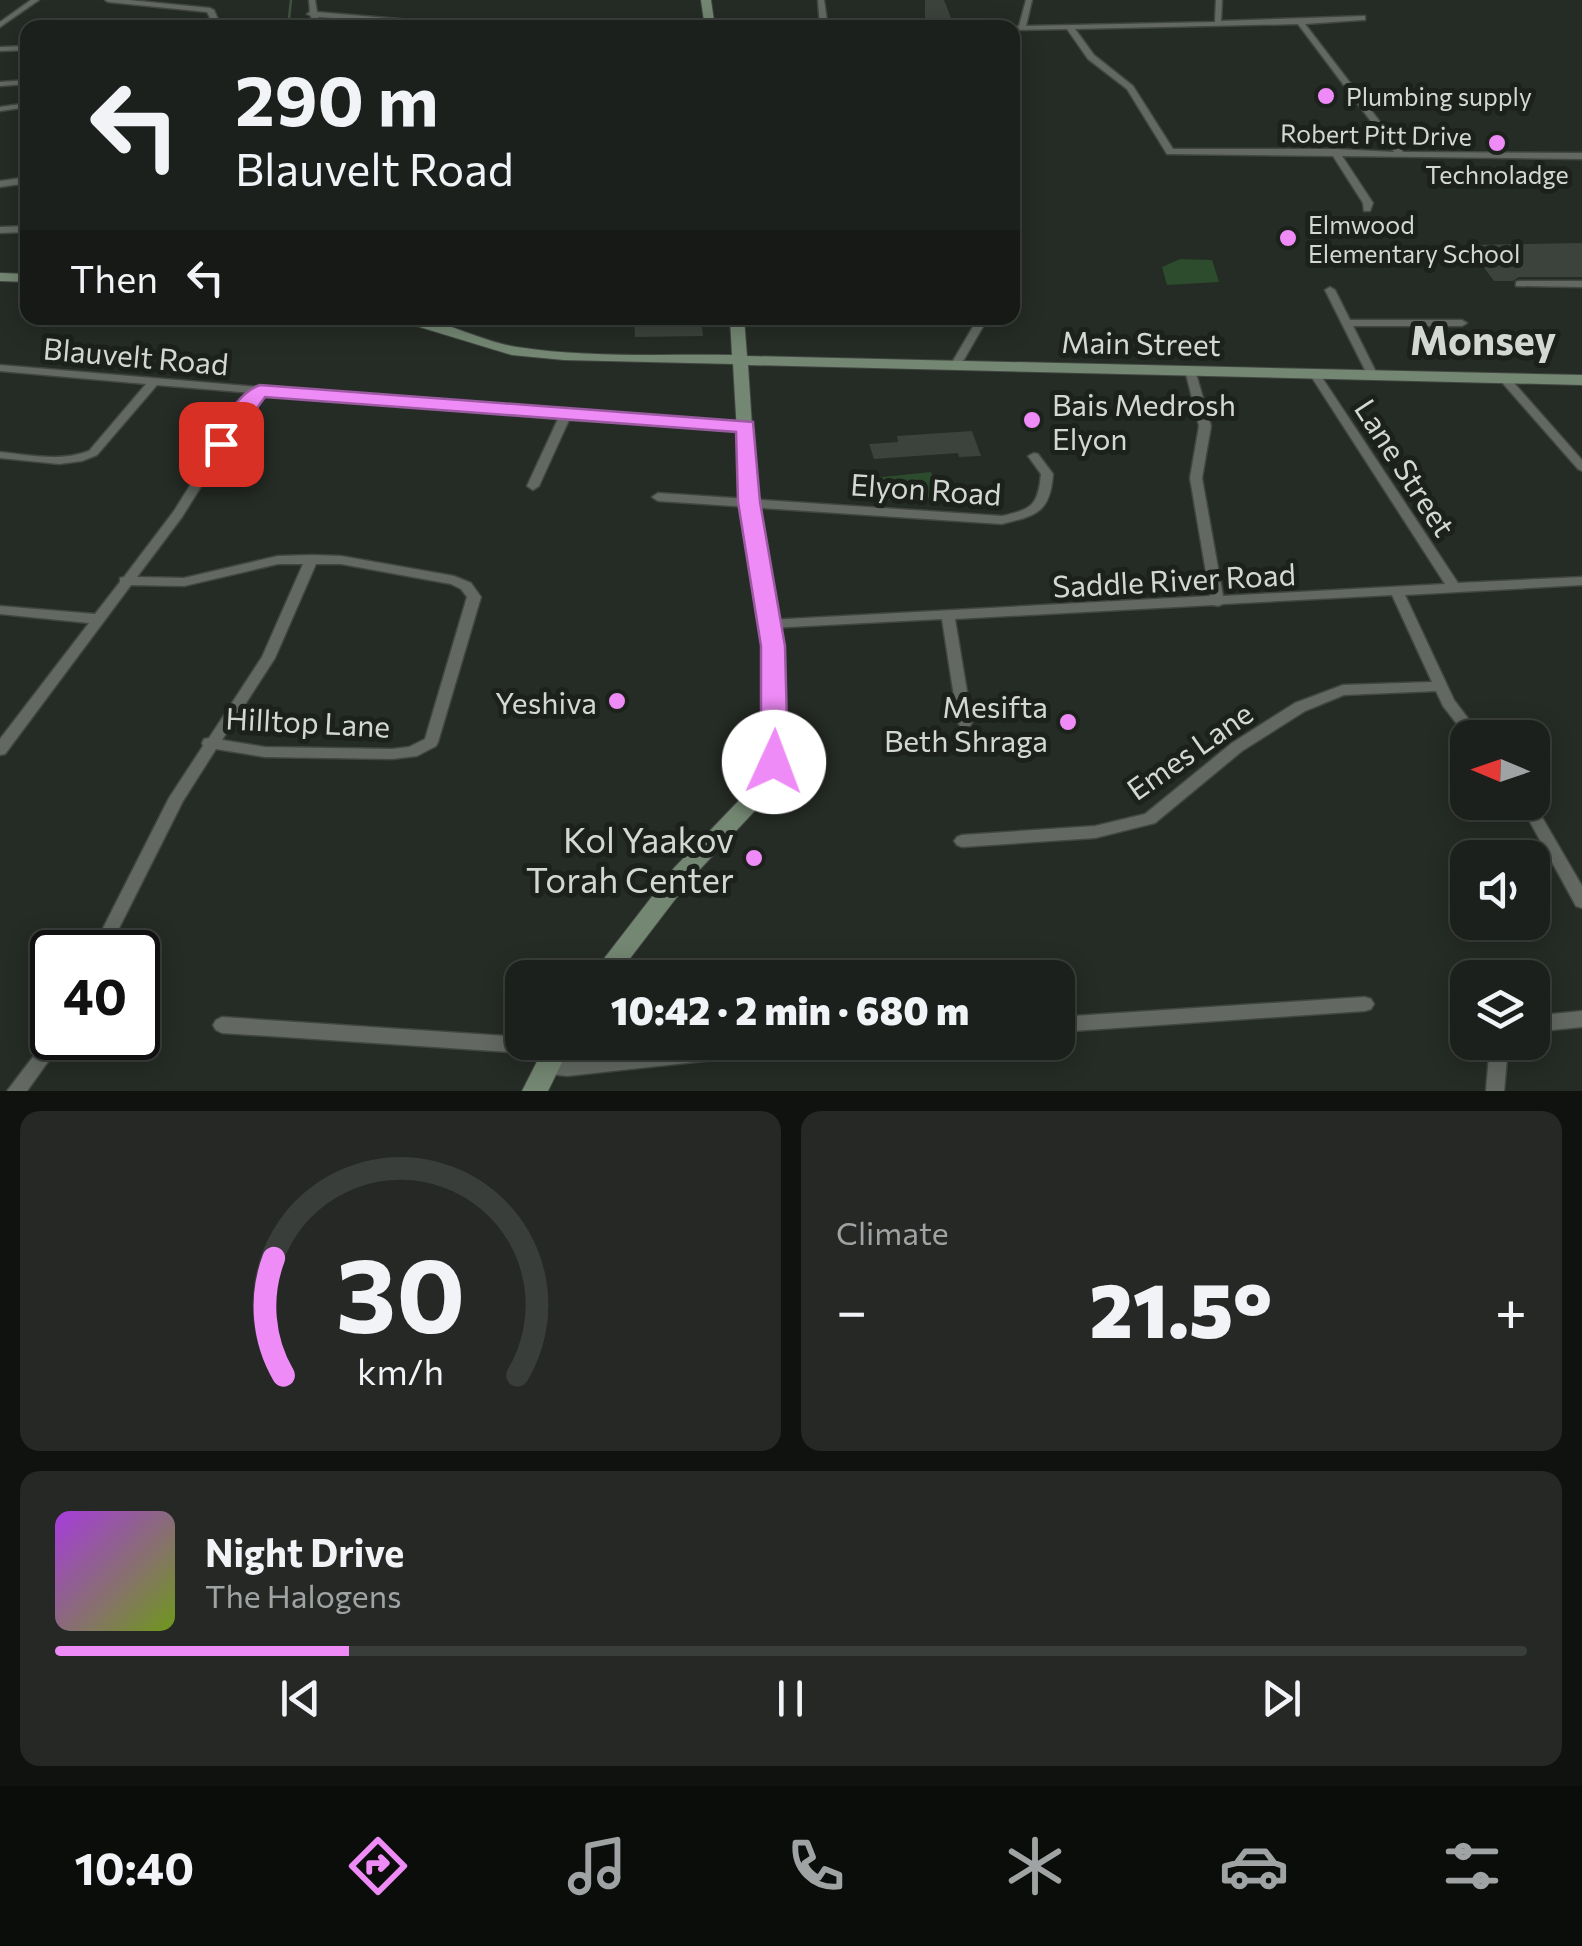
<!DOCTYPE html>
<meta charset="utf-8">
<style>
:root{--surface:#1c201c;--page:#252825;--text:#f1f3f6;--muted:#a0a3a3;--line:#3a3e3b;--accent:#ef8bf7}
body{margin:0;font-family:Commissioner,sans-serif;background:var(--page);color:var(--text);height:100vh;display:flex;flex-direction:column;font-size:38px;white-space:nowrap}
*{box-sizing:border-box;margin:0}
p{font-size:32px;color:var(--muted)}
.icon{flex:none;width:55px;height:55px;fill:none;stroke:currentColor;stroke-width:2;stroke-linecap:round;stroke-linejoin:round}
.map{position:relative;height:1091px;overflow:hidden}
.details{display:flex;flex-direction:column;gap:20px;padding:20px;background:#0f120f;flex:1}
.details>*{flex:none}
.guide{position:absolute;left:20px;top:20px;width:1000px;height:305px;border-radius:20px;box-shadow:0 5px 25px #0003,0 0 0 2px var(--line);background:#1c201c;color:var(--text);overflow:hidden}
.needle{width:65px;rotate:272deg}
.tools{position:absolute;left:1450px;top:720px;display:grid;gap:20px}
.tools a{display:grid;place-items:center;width:100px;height:100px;border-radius:20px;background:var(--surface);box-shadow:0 5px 25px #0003,0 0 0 2px var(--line);font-size:50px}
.speed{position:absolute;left:30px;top:930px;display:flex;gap:20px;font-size:50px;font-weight:700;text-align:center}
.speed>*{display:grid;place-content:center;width:130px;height:130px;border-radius:50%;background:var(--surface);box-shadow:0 5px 25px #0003,0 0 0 2px var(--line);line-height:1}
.speed .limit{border:5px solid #111;border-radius:15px;background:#fff;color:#111}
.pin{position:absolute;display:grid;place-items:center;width:85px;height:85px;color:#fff;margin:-42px;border-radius:20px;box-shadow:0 5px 15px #0006}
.me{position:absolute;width:110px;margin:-55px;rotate:2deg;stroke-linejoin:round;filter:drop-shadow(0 0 8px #0008)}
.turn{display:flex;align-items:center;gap:35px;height:210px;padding:0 50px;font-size:45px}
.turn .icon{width:130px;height:130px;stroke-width:2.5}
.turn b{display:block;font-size:70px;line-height:85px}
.then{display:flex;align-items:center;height:95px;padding:0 50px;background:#0003;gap:20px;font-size:38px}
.big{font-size:75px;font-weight:800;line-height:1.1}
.details .card{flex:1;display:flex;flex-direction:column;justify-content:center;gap:15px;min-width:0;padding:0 35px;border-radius:20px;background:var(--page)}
.details .dial{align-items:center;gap:0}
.dial svg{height:260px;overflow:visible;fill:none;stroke:var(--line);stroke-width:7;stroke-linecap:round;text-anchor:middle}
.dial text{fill:var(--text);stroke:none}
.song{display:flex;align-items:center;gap:30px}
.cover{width:120px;height:120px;border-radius:15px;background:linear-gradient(135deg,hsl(280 70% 55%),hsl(80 70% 35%))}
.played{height:10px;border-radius:5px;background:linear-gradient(90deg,var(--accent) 20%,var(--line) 20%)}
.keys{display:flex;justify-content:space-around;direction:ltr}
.heat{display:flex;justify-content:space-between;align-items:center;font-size:55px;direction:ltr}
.details .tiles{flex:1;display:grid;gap:20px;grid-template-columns:1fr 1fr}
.card:last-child{grid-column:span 2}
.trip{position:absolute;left:505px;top:960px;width:570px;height:100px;border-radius:20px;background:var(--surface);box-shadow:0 5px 25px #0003,0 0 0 2px var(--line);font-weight:800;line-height:100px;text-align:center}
.tab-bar{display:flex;height:160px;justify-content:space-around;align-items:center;background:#0b0d0b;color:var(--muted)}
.tab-bar .icon{width:70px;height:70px}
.tab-bar .current{color:var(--accent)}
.tab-bar b{font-size:45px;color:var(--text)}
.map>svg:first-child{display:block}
.green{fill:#2d4b2d}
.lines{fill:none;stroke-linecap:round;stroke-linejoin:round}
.stream{stroke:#405340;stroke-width:2.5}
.building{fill:#3c423c}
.street-casing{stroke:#414641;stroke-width:3}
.secondary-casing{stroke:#414641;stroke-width:2}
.street{fill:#636962;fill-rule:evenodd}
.secondary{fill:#738772;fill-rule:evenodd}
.route{fill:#ef8bf7;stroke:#9b5aa1;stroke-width:2.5}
.poi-dot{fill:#ef8bf7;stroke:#1c211c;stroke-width:4}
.labels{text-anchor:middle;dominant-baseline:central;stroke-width:10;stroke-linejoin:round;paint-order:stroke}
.far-poi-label{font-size:25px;fill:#d4d8d4;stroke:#1c211c;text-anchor:start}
.far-street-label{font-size:25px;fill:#d4d8d4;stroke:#1c211c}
.street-label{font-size:30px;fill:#d4d8d4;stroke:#1c211c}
.poi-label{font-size:30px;fill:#d4d8d4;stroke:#1c211c;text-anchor:end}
.near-poi-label{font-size:35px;fill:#d4d8d4;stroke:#1c211c;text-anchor:end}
.district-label{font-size:40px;font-weight:bold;fill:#d4d8d4;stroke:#1c211c}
</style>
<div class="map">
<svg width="1582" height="1091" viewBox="0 0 1582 1091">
<rect width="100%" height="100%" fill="#252b25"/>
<path class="green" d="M 1180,259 L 1212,260 L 1219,282 L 1167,285 L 1162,267 Z
M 931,472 L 940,498 L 873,501 L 873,478 Z"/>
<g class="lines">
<path class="stream" d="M 288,28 L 291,0"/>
</g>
<path class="building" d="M 925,0 L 944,0 L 953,23 L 925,23 Z
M 1582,243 L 1582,277 L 1519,277 L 1513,281 L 1494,281 L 1467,245 Z
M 634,318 L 701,318 L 703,336 L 635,337 Z
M 972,431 L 981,456 L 959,457 L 958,453 L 874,459 L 869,444 L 898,442 L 897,436 Z"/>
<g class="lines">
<g class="street-casing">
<path id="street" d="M 31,0 L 39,0 L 0,27 L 0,22 Z
M 105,0 L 129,0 L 210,8 L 214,10 L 222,28 L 215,28 L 207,12 L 108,2 Z
M 309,0 L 315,0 L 317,12 L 504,28 L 465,28 L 318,17 L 320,28 L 312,28 L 311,16 L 307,14 L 310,12 Z
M 818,0 L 824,0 L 828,28 L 820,28 Z
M 1026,0 L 1032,0 L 1026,26 L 1215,22 L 1216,0 L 1222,0 L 1221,21 L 1365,16 L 1365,20 L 1362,20 L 1305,24 L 1403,152 L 1582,153 L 1582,159 L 1342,156 L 1373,203 L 1370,211 L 1364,211 L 1363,203 L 1333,156 L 1167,154 L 1127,89 L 1088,59 L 1067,29 L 1012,30 L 1012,28 L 1009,28 L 1019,26 ZM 1298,24 L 1394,152 L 1335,149 L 1173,149 L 1133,86 L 1094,55 L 1075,29 Z
M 709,20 L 713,22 L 712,24 L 688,28 L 669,28 Z
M 28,46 L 28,50 L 0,51 L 0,47 Z
M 28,80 L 28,84 L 0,86 L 0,82 Z
M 28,103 L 28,107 L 0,111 L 0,107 Z
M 28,177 L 28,183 L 0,187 L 0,181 Z
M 28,226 L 28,232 L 0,233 L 0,227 Z
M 1519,281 L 1582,281 L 1582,287 L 1516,286 L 1516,282 Z
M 1330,287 L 1335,290 L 1350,320 L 1462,320 L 1467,323 L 1462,326 L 1353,326 L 1377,374 L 1372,377 L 1368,376 L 1325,290 Z
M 978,318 L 988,318 L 959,368 L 951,368 L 950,366 Z
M 0,365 L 565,413 L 746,424 L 752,427 L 746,430 L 569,420 L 539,486 L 533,490 L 527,486 L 558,419 L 263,394 L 242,421 L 182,517 L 137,577 L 184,578 L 278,556 L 312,555 L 341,556 L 454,576 L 471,583 L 481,597 L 438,742 L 436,746 L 417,756 L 392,759 L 265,757 L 216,749 L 183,801 L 107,952 L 91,952 L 169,798 L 203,746 L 202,743 L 204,739 L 209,738 L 262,657 L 303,564 L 278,564 L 184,586 L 131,585 L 5,754 L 0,755 L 0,739 L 89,623 L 0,614 L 0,606 L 95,614 L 120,582 L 120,578 L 124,577 L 174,511 L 231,420 L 252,393 L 157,385 L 97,455 L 82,461 L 59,464 L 0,458 L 0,452 C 30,455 60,462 89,451 L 146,384 L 0,371 ZM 316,564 L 341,564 L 451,584 L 461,589 L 467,597 L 425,739 L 409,747 L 392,749 L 265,747 L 222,740 L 275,658 Z
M 1190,367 L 1195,370 L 1211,426 L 1202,478 L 1223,596 L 1445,584 L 1309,373 L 1314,370 L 1319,373 L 1458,583 L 1582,577 L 1582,585 L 1405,595 L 1454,700 L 1483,738 L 1468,738 L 1443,706 L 1436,691 L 1344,695 L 1305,711 L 1242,751 L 1155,823 L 1095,838 L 962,847 L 957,845 L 954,841 L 957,837 L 962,835 L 1095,826 L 1145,814 L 1232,743 L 1295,703 L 1343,685 L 1432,682 L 1392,595 L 1223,604 L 1218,606 L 1213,605 L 955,619 L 972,722 L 970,726 L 960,726 L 958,722 L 942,619 L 769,628 L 762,624 L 769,620 L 1210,596 L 1190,478 L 1199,426 L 1185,370 Z
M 1503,374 L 1507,375 L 1582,460 L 1582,471 L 1578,469 L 1499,379 L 1498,377 Z
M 1034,453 L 1038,454 L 1053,474 C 1050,513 1037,515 1002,524 L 658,501 L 652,497 L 658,493 L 1002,516 C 1032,509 1038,506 1041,474 L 1028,456 Z
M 1532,800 L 1582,886 L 1582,908 L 1576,906 L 1519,802 L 1532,802 Z
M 1365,997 L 1371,999 L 1374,1004 L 1371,1009 L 1365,1011 L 1058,1032 L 1058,1017 Z
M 1582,1011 L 1582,1027 L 1532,1032 L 1532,1016 Z
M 222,1017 L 522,1037 L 522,1042 L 564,1042 L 566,1047 L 563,1052 L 557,1055 L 222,1033 L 216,1030 L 213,1025 L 216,1020 Z
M 52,1032 L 52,1038 L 65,1038 L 27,1091 L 7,1091 Z
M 729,1042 L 814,1042 L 811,1047 L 805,1050 L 567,1076 L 540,1073 L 537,1067 L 540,1061 L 546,1059 L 567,1060 Z
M 1498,1042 L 1519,1042 L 1507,1058 L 1504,1091 L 1486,1091 L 1489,1055 Z"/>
</g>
<g class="secondary-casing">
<path id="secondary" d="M 701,0 L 711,0 L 715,28 L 705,28 Z
M 0,273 L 28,274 L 28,282 L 0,281 Z
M 398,318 C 439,315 476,341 517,347 C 587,358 661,354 732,355 L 730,318 L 744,318 L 747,356 L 1582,375 L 1582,385 L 748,365 L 757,502 L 782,646 L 784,762 L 765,800 L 690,880 L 615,978 L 589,978 L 674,868 L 750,789 L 764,762 L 764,646 L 741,502 L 733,364 L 564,360 L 512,355 L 400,321 Z
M 547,1042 L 572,1042 L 548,1091 L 522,1091 Z"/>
</g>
<use href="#street" class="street"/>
<use href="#secondary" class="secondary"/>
</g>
<path class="route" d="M 260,385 L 753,422 L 760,502 L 785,646 L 788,762 L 784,769 L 765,769 L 761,762 L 761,646 L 738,502 L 736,432 L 265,397 L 228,448 L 213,448 L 210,444 C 222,424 237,393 260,385 Z"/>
<g class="poi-dot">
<circle cx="1326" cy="96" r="10"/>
<circle cx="1497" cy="143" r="10"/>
<circle cx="1288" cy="238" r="10"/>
<circle cx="1032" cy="420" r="10"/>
<circle cx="617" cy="701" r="10"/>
<circle cx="1068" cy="722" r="10"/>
<circle cx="754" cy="858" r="10"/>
</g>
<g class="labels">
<g class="far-poi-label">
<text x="1346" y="96">Plumbing supply</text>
<text x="1497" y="174" text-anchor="middle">Technoladge</text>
<text x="1308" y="224">Elmwood<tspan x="1308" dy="29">Elementary School</tspan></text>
</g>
<g class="far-street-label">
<text transform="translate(1376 134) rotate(1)">Robert Pitt Drive</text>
</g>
<g class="street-label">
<text transform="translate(1141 342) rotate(1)">Main Street</text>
<text transform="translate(136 355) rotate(5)">Blauvelt Road</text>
<text transform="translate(1406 467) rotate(57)">Lane Street</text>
<text transform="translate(926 488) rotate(4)">Elyon Road</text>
<text transform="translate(1174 579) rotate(-3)">Saddle River Road</text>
<text transform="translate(308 721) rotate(3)">Hilltop Lane</text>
<text transform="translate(1189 750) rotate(-35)">Emes Lane</text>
</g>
<g class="poi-label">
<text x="1052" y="403" text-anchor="start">Bais Medrosh<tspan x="1052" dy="34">Elyon</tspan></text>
<text x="597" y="701">Yeshiva</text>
<text x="1048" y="705">Mesifta<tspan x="1048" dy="34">Beth Shraga</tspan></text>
</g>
<g class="near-poi-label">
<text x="734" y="838">Kol Yaakov<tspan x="734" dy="40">Torah Center</tspan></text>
</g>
<g class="district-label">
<text x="1483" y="338">Monsey</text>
</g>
</g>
</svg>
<div class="tools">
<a><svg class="needle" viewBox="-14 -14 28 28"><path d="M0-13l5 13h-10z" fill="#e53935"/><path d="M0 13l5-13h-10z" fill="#a0a3a3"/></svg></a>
<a><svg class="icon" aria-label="sound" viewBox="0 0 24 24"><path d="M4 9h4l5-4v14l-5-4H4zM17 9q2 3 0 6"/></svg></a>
<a><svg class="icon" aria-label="layers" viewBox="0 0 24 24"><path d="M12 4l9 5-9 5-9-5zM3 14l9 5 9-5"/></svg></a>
</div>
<div class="speed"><div class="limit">40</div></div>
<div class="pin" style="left:221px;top:444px;background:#d93025"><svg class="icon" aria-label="arrive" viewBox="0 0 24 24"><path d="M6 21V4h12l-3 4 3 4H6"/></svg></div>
<svg class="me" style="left:774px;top:762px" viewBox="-20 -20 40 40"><circle r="19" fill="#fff"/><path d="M0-13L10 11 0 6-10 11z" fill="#ef8bf7"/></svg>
<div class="trip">10:42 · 2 min · 680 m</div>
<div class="guide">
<div class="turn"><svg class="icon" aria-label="left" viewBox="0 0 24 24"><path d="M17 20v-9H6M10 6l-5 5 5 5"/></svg><div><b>290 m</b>Blauvelt Road</div></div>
<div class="then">Then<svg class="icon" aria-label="left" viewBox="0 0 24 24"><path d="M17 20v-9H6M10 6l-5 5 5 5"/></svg></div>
</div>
</div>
<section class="details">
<div class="tiles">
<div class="card dial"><svg viewBox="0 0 100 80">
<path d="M14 69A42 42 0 1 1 86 69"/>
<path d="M14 69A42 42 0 0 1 11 33" stroke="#ef8bf7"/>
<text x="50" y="56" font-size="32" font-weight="700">30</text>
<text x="50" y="72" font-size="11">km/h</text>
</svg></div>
<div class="card"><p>Climate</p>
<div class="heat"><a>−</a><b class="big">21.5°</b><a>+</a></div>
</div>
<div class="card">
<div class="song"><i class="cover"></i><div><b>Night Drive</b><p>The Halogens</p></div></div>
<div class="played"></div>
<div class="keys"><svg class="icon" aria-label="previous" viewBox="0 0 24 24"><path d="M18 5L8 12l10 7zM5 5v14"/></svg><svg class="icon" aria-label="pause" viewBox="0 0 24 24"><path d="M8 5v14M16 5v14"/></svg><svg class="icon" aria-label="next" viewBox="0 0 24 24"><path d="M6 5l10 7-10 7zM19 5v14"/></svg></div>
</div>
</div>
</section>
<nav class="tab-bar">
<b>10:40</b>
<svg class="icon current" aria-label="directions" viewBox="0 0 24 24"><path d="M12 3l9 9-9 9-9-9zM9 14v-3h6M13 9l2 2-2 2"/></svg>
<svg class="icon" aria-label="music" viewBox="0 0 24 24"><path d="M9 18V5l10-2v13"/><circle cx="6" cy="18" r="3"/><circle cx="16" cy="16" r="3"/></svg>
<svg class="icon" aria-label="phone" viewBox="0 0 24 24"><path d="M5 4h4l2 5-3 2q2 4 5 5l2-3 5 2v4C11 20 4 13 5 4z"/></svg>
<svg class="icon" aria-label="climate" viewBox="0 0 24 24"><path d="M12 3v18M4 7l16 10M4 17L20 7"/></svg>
<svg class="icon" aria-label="car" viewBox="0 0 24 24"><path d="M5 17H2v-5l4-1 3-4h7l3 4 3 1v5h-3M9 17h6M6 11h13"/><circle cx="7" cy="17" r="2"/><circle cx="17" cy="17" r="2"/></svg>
<svg class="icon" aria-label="filters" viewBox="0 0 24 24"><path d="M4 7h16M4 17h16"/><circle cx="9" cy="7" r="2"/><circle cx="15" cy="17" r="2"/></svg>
</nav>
